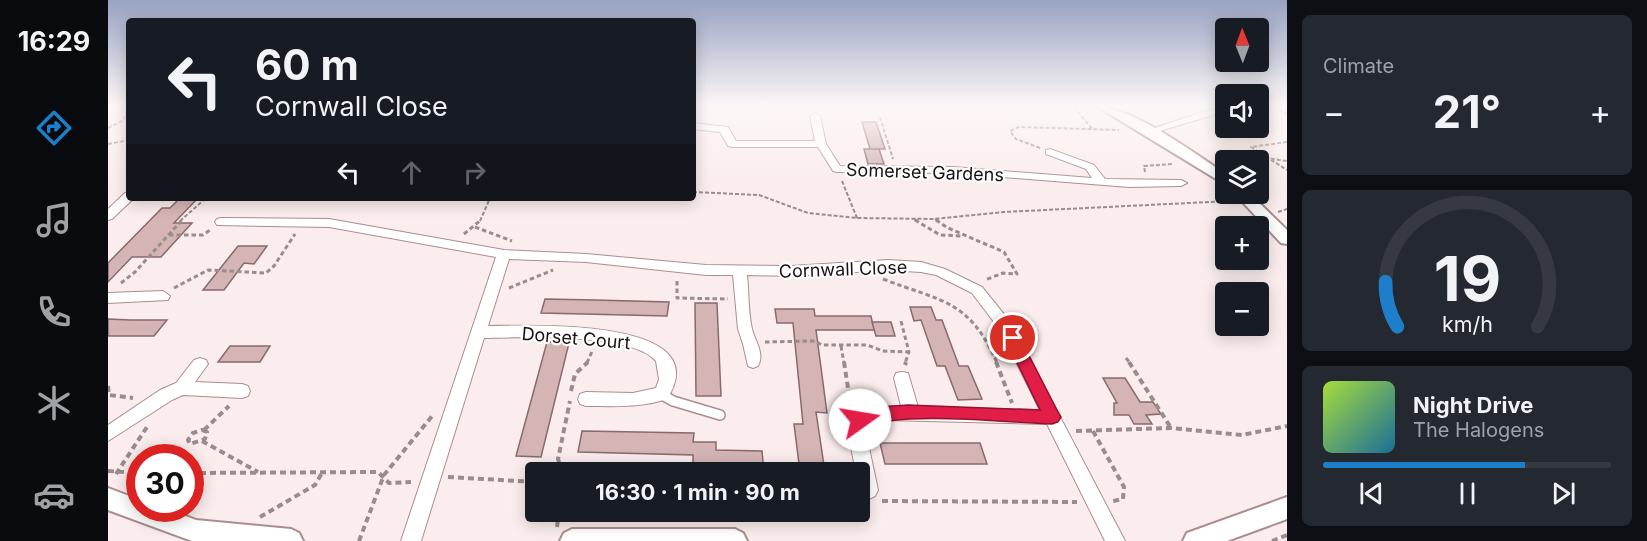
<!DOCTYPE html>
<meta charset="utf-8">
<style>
:root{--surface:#171b24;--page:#242831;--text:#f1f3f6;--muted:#9ea1a6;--line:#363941;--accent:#1d7eca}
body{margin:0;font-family:Inter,sans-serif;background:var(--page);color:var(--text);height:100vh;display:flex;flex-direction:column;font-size:22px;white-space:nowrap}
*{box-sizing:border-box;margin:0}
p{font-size:20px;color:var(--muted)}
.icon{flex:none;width:33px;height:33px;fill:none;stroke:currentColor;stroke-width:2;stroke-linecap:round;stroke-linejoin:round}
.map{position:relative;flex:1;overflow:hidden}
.panel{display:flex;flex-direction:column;gap:15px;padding:15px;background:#0d0f14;width:360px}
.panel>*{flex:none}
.hud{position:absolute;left:18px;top:18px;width:570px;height:183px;border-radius:6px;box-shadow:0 3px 15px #0003;background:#171b24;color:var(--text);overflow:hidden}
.needle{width:39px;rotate:359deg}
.controls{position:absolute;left:1107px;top:18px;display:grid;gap:12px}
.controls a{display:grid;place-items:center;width:54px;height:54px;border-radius:6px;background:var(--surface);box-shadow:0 3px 15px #0003;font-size:30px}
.speed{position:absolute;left:18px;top:444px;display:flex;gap:12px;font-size:30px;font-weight:700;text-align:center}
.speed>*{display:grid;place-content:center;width:78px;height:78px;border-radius:50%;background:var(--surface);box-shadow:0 3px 15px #0003;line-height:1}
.speed .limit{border:9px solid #d22;background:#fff;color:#111}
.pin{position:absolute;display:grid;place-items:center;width:51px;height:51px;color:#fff;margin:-26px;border:3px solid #fff;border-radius:50%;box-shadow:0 2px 6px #0007}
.me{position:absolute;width:66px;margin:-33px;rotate:77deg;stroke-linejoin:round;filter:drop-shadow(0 0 4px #0008)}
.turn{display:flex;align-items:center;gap:21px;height:126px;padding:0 30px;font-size:27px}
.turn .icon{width:78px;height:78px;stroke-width:2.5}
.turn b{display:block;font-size:42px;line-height:51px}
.lanes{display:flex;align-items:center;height:57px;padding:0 30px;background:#0003;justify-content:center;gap:30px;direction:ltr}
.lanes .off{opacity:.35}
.big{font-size:45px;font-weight:700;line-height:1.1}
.panel .card{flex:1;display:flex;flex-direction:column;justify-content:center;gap:9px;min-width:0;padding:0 21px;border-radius:9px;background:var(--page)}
.panel .dial{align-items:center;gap:0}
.dial svg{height:156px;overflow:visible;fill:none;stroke:var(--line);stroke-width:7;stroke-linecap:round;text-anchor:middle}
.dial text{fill:var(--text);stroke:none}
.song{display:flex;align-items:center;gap:18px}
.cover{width:72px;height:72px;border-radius:9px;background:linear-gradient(135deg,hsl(80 70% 55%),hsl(200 70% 35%))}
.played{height:6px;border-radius:3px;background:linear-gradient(90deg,var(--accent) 70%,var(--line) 70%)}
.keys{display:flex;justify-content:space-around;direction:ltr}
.heat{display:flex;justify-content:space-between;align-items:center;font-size:33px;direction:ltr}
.trip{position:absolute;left:417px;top:462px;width:345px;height:60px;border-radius:6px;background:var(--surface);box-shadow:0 3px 15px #0003;font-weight:700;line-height:60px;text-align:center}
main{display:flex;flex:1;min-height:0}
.tab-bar{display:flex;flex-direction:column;width:108px;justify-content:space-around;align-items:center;background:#090b0e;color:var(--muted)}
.tab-bar .icon{width:42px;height:42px}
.tab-bar .current{color:var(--accent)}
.tab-bar b{font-size:27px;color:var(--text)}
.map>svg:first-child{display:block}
.building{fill:#d5b4b5;stroke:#886a6c;stroke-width:1.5}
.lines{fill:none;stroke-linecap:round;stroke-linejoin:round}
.service-casing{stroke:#ac8d8e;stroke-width:12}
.minor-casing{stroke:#ac8d8e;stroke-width:2}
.tertiary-casing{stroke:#ac8d8e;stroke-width:4}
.path-far2{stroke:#988c8c;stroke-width:2;stroke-dasharray:4 2;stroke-linecap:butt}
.path-far1{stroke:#988c8c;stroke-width:3;stroke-dasharray:4.5 3;stroke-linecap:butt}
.path{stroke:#988c8c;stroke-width:4;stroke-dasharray:6 4;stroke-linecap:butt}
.service{stroke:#fff;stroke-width:9}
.minor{fill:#fff;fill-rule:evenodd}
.tertiary{fill:#fff;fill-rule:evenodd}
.route{fill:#e11d48;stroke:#92132f;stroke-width:1.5}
.labels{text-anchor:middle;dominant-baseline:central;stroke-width:4.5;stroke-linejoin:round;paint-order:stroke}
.street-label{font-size:18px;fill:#1b1010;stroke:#fefefe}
</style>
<main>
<nav class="tab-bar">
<b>16:29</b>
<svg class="icon current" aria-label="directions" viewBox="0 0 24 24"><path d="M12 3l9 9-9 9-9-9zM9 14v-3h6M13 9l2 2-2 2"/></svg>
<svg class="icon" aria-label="music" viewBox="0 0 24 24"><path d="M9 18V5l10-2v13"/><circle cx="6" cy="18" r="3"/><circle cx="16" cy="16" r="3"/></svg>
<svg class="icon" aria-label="phone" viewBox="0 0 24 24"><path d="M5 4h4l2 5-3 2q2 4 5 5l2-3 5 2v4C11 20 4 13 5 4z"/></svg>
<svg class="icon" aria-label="climate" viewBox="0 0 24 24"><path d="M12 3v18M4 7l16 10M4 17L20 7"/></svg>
<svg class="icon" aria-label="car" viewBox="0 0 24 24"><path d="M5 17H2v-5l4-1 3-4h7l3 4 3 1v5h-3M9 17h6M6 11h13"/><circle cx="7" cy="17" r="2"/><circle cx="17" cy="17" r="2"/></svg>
</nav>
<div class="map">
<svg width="1179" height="541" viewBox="0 0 1179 541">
<rect width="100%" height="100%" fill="#fbeded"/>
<path class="building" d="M 754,122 L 768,122 L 777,149 L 762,149 Z
M 756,149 L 771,149 L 776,164 L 760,164 Z
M 71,199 L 89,199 L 66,223 L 84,223 L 53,257 L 24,257 L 0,282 L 0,263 L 54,208 L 62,208 Z
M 130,246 L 159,246 L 146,264 L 136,263 L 116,290 L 95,290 Z
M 437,299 L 487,300 L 561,302 L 559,316 L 433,313 Z
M 587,303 L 609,303 L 613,396 L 588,396 Z
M 802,307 L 823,307 L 828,320 L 834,320 L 851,366 L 860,366 L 874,399 L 850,400 L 837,366 L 829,366 L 813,320 L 806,321 Z
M 667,309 L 706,309 L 707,316 L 763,316 L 766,330 L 708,330 L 719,413 L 708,412 L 717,472 L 692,472 L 686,424 L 695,424 L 685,323 L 669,323 Z
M 0,319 L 22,320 L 59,320 L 46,336 L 0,336 Z
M 764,322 L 783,322 L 787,336 L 768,336 Z
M 439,342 L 461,343 L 433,457 L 408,456 Z
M 122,346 L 162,346 L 152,362 L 110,362 Z
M 995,378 L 1017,378 L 1032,402 L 1045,402 L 1053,414 L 1038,415 L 1044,424 L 1026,424 L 1021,415 L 1006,415 L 1006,403 L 1009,403 Z
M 474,431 L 586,433 L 585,442 L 608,442 L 608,450 L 654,451 L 656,472 L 608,472 L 608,464 L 585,463 L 585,455 L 470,452 Z
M 772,443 L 872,443 L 879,464 L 777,464 Z"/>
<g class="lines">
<g class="service-casing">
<path id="service" d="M 553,394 L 565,401 L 612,415"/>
</g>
<g class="minor-casing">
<path id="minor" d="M 1110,107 L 1118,107 L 1118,111 L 1042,134 L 1037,131 Z
M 707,113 L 712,116 L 718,144 L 732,166 L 845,167 L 984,178 L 978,169 L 938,154 L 938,150 L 942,149 L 986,165 L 997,179 L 1073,180 L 1079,183 L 1073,186 L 1021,187 L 845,173 L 729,172 L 725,171 L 710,147 L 624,147 L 620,146 L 612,132 L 585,129 L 585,123 L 620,127 L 628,141 L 707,141 L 702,116 Z
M 21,192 L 21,198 L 25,199 L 4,219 L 0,220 L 0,209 L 17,193 Z
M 113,218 L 221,219 L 396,250 L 478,254 L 598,265 L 683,266 L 780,260 L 813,262 L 837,269 L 874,287 L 903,323 L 1017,541 L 997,541 L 939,424 L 777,420 L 763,422 L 757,429 L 770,490 L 767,496 L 761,499 L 755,496 L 752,488 L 752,472 L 748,472 C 738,422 731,405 793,406 L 786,378 L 788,373 L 794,372 L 800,373 L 810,407 L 932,410 L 892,330 L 864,293 L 828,275 L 813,272 L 780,270 L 683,276 L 639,275 C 641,292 640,312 644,329 C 647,341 657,354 650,366 L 645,368 L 640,366 L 635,344 L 630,329 L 625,275 L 598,275 L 478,262 L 401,259 L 380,326 C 418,326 612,316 559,399 C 532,408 506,406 478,406 L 472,404 L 470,399 L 472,394 L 478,392 L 525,393 L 548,388 L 551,379 L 548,361 C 525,333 413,337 376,338 L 313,541 L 293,541 L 388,257 L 221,227 L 109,225 L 107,222 L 109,219 Z
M 55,291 L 62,296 L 60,300 L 0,303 L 0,293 Z
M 92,358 L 98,360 L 100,364 L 87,382 L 134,384 L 140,386 L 142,391 L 140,396 L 134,398 L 75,395 L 64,400 L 0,441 L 0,425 L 52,390 L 68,383 L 86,360 Z"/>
</g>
<g class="tertiary-casing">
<path id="tertiary" d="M 990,107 C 1025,107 1087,154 1118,174 L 1118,185 Z
M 1127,194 L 1142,194 L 1179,230 L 1179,244 L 1173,243 Z
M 0,488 L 32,500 L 32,508 L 57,508 L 88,520 L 183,529 L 191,533 L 195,541 L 84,541 L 0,510 Z
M 1179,497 L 1179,519 L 1119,541 L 1075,541 L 1079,533 Z
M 464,529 L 627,529 L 635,533 L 639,541 L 452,541 L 456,533 Z"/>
</g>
<path class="path-far2" d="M 966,107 L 985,130
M 1165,107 L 1179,114
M 772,117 L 785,159
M 0,128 L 14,121 L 21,112
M 1179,142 L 1143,147 L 1179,170
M 0,144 L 21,140
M 932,148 L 908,139 L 902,131 L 911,127 L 1011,130
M 1145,160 L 1157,158 L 1179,161
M 1037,172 L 1036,166 L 1065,164
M 734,181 L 749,218
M 585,192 L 651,195 L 700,213 L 749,218 L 826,219 L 896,212 L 1122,201
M 1170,212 L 1179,209
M 806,219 L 810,221
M 827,219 L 830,221
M 72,221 L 98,198
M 372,221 L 382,198"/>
<path class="path-far1" d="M 807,220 L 832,235 L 855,236
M 828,220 L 840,228 L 896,252 L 909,274 L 895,273 L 877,280
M 367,227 L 404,241
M 356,234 L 373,220
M 61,235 L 95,235 L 102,230
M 775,279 C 834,302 861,299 889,363
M 569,281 L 569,298 L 620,299
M 13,283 L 27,272 L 74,220
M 66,288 L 100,270 L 158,273 L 166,266 L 187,234
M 401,288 L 445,270
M 793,321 L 801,352 L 797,363
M 657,342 L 707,341 L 714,345 L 759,345 L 775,351 L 801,352
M 733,346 L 736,363
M 1018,358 L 1022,363
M 479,363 L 485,349"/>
<path class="path" d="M 736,362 L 740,388 L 751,403
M 888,362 L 904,403
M 1021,362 L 1063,428
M 797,365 L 798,362
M 0,386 L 1,395 L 25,398
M 463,391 L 467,374 L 480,362
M 94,430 L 99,432 L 97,439 L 82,444 L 80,440 L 85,433 Z
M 96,430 L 121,406
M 968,431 L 1063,428 L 1134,435 L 1179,426
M 985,431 L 1016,487 L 1015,499 L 1005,501
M 94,441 L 150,472
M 663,464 L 664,472
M 0,471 L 32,473
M 454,472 L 450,459 L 462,401
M 82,473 L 270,472 L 281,483 L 303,482
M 8,474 L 39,427
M 340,477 L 428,482
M 774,501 L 969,502
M 152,517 L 207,485 L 215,471
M 449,527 L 451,512
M 251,541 L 276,475 L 325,415
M 1164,541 L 1179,535"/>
<use href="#service" class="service"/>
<use href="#minor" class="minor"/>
<use href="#tertiary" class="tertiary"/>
</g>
<linearGradient id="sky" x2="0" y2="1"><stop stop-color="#98a2c2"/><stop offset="0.58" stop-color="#fdf7f7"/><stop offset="1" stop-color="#fdf7f7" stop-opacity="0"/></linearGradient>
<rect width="1179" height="183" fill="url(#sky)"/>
<path class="route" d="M 905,332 L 910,334 L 950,412 L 953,417 L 950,422 L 944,424 C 892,422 799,411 752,427 L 746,425 L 744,420 L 746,415 L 760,408 L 800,405 L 932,410 L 897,338 Z"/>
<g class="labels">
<g class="street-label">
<text transform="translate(817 172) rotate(2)">Somerset Gardens</text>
<text transform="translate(735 269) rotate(-2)">Cornwall Close</text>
<text transform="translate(468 338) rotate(5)">Dorset Court</text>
</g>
</g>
</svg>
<div class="controls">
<a><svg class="needle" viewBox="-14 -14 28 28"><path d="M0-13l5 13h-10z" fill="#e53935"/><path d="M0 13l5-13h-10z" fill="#9ea1a6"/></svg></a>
<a><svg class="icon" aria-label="sound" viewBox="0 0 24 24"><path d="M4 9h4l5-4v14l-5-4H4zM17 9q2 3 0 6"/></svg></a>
<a><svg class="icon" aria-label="layers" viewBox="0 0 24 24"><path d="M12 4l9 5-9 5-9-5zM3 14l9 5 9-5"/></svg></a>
<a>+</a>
<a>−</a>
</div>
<div class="speed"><div class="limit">30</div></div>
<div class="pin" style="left:905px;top:338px;background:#d93025"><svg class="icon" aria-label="arrive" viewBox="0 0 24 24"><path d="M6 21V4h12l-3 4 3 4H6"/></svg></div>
<svg class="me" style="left:752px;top:420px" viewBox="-20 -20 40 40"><circle r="19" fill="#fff"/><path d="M0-13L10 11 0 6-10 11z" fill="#e11d48"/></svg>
<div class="trip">16:30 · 1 min · 90 m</div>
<div class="hud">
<div class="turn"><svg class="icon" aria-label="left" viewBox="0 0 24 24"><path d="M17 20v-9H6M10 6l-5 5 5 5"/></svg><div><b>60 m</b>Cornwall Close</div></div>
<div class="lanes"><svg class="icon" aria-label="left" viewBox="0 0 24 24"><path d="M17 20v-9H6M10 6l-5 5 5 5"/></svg><svg class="icon off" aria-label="ahead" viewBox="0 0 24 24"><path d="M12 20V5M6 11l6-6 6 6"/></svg><svg class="icon off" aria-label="right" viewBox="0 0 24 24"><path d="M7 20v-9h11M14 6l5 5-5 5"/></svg></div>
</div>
</div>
<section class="panel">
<div class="card"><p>Climate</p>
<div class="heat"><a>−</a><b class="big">21°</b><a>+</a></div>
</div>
<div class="card dial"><svg viewBox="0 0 100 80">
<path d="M14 69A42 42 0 1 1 86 69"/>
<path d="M14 69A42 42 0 0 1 8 46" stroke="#1d7eca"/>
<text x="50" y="56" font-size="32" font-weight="700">19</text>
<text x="50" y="72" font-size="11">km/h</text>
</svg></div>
<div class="card">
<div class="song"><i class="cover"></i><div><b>Night Drive</b><p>The Halogens</p></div></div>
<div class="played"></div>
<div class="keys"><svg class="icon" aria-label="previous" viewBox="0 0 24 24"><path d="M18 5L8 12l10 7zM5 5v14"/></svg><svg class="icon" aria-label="pause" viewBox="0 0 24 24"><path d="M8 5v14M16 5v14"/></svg><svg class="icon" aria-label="next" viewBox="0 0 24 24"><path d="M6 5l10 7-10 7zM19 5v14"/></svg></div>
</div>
</section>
</main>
